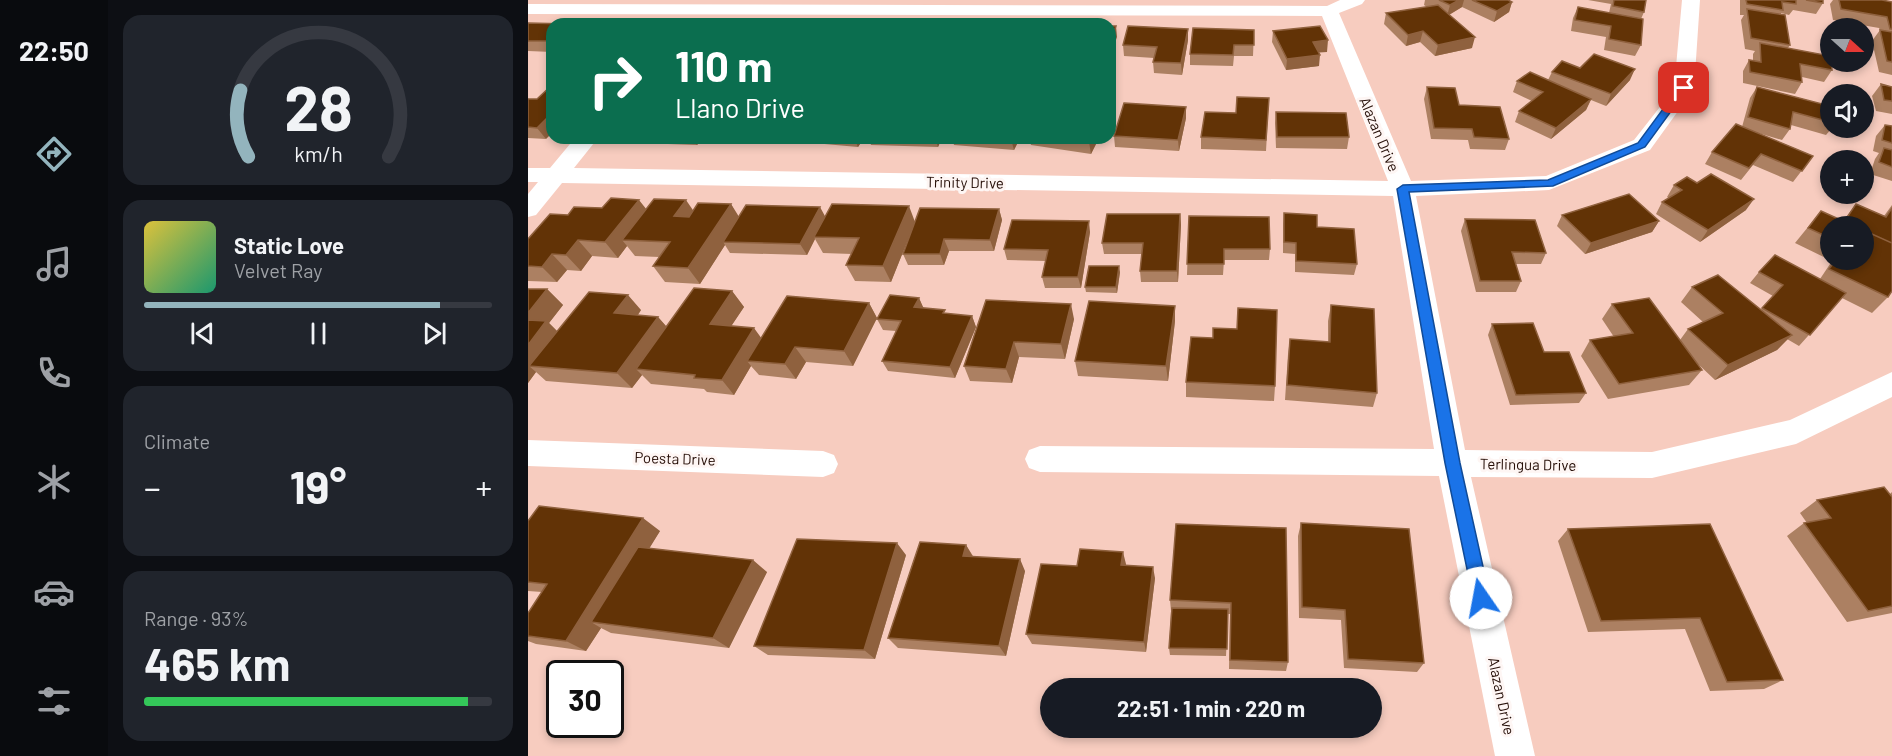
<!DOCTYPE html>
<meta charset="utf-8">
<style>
:root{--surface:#171b24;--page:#20242c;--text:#f1f3f6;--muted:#9ea1a6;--line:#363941;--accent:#93b4bd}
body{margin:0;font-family:Barlow,sans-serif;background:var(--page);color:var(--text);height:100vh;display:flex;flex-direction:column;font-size:22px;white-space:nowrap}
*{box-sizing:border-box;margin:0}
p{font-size:20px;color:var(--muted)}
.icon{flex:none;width:33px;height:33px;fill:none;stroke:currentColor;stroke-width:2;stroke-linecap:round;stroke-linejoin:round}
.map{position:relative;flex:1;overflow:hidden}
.drawer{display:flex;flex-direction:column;gap:15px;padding:15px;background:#0d0f14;width:420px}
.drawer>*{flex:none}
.hud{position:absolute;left:18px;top:18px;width:570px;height:126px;border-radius:18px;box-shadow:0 3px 9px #0003;background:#0b6e4f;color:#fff;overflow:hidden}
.needle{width:39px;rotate:111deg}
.tools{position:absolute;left:1292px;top:18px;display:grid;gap:12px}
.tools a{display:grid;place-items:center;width:54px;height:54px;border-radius:50%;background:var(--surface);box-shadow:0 3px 9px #0003;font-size:30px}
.speed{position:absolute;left:18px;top:660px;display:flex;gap:12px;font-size:30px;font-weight:700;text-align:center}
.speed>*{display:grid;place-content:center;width:78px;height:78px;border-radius:50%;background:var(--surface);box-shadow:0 3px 9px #0003;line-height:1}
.speed .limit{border:3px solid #111;border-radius:9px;background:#fff;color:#111}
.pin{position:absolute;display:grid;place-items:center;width:51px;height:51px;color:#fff;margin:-26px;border-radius:12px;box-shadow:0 3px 9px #0006}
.me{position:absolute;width:66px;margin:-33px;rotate:348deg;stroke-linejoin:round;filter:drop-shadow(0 0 4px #0008)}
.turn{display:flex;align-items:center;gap:21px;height:126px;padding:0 30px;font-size:27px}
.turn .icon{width:78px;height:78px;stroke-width:2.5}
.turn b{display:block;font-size:42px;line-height:51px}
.big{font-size:45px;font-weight:700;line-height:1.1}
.drawer .card{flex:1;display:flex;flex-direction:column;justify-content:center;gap:9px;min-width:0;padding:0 21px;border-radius:18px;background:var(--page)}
.drawer .dial{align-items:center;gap:0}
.dial svg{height:156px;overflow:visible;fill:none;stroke:var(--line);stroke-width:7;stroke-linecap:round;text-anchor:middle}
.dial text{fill:var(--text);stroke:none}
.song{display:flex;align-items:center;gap:18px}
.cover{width:72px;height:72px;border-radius:9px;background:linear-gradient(135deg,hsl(50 70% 55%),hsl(160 70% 35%))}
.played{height:6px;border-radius:3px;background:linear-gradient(90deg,var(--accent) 85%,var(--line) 85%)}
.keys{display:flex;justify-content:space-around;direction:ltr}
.heat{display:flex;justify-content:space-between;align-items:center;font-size:33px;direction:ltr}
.charge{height:9px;border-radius:4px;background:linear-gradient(90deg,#34c759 93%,var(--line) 0)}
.trip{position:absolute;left:512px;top:678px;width:342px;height:60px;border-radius:30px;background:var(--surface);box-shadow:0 3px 9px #0003;font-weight:700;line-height:60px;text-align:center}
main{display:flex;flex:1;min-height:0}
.dock{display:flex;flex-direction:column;width:108px;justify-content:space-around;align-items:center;background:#090b0e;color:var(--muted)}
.dock .icon{width:42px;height:42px}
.dock .selected{color:var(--accent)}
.dock b{font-size:27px;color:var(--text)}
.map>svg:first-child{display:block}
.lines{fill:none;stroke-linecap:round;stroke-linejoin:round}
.minor{fill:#fff;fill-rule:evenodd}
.wall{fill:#ac8062;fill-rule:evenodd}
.shaded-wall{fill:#8f613e}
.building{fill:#623306;stroke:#8f613e;stroke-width:1.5}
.route{fill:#1a73e8;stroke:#114b97;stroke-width:1.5}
.labels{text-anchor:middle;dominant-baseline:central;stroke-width:6;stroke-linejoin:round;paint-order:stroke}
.street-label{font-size:15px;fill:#250e07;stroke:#fef6f4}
</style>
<main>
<nav class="dock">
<b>22:50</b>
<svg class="icon selected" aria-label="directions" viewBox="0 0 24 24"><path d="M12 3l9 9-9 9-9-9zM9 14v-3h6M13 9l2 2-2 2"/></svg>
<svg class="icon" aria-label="music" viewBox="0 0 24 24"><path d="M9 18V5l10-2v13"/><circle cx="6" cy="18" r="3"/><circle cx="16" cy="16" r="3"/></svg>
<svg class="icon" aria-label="phone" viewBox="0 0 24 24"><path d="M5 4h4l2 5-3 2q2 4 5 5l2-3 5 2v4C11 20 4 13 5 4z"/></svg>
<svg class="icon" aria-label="climate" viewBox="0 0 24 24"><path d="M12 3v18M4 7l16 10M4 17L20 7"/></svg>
<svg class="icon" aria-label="car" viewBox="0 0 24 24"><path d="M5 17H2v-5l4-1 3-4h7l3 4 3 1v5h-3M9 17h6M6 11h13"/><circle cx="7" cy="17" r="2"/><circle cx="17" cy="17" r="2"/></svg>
<svg class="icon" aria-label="filters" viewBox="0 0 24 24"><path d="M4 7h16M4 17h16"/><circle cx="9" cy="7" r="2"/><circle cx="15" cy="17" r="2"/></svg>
</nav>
<section class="drawer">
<div class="card dial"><svg viewBox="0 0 100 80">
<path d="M14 69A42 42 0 1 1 86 69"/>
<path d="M14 69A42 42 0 0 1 10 35" stroke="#93b4bd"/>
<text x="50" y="56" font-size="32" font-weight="700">28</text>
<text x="50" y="72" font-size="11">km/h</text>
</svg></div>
<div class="card">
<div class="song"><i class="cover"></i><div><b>Static Love</b><p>Velvet Ray</p></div></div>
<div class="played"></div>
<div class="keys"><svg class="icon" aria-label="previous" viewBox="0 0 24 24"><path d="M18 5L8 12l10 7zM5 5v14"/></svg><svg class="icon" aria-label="pause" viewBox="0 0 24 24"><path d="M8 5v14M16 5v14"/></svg><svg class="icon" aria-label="next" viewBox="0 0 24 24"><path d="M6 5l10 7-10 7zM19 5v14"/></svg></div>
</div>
<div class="card"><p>Climate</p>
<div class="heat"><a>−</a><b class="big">19°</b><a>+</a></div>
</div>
<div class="card"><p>Range · 93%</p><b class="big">465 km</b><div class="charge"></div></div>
</section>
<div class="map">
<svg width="1364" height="756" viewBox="0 0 1364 756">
<rect width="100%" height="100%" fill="#f7ccbf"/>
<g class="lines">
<path class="minor" d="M 812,0 L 837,0 L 834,4 L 811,13 L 883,181 L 1018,176 L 1106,140 L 1146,89 L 1154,0 L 1172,0 L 1166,89 L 1122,150 L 1021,190 L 888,196 L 937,450 L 1124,452 L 1262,420 L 1364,372 L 1364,397 L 1268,444 L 1124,478 L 943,477 L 1007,756 L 967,756 L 911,476 L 512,472 L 501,468 L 497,459 L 501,450 L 512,446 L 906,449 L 865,196 L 34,183 L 8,215 L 0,217 L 0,194 L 10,182 L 0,182 L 0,168 L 22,168 L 47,138 L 70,138 L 46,168 L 860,181 L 794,16 L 0,14 L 0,4 L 799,6 Z
M 0,440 L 295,451 L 306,455 L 310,464 L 306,473 L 295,477 L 0,466 Z"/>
</g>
<path class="wall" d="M 897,0 L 980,0 L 984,2 L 981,12 L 966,22 L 934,7 L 921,15 L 944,48 L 907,56 L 892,42 L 878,46 L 856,24 L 858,13 L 899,7 L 896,5 Z
M 1060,0 L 1118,0 L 1116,12 L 1113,19 L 1113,45 L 1107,56 L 1076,50 L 1078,37 L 1043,31 L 1045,18 L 1050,7 L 1081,13 L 1083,4 Z
M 1212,0 L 1295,0 L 1295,3 L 1288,14 L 1265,10 L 1261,15 L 1253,13 L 1253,15 L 1262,45 L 1260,48 L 1304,70 L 1296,82 L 1274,77 L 1274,82 L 1267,94 L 1215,83 L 1215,71 L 1221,60 L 1225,60 L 1225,54 L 1227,51 L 1217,49 L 1213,20 L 1216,15 L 1212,15 Z
M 1305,0 L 1354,0 L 1364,2 L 1364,75 L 1351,72 L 1344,41 L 1352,30 L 1351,28 L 1305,20 L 1302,4 Z
M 0,23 L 24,24 L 24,52 L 0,51 Z
M 726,30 L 725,56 L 706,56 L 705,66 L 662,65 L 662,54 Z
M 745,31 L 799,52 L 791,52 L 791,66 L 758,70 L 744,42 Z
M 660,40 L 654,75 L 626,73 L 625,62 L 626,58 L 596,56 L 595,45 Z
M 1052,68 L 1102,80 L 1078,106 L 1063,100 L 1058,110 L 1023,139 L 987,122 L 991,111 L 1004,101 L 985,92 L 989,81 L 1020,80 L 1024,72 Z
M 1353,84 L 1364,87 L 1364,114 L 1348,111 L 1344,96 Z
M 899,87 L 931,105 L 981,139 L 977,150 L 942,149 L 940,140 L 903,139 L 896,99 Z
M 1229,87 L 1302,106 L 1302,128 L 1304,128 L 1298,135 L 1263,125 L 1262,129 L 1254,140 L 1230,133 L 1285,156 L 1265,182 L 1225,165 L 1213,180 L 1177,164 L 1184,152 L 1214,127 L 1222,98 Z
M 741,98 L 738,151 L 673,149 L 673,137 L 708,113 Z
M 0,99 L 18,139 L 0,138 Z
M 658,107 L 658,118 L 651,151 L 587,147 L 586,136 Z
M 748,112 L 821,137 L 819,149 L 748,148 L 747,123 Z
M 1357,125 L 1364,126 L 1364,181 L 1342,174 L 1347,159 L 1351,153 L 1345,151 L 1348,136 Z
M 124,138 L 175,138 L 169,145 L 140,144 L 137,139 Z
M 180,138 L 250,138 L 246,144 L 182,142 Z
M 261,138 L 336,138 L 330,147 L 263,141 Z
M 341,138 L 414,138 L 410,147 L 343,145 Z
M 424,138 L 492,138 L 486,150 L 426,145 Z
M 501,138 L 571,138 L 563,154 L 503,145 Z
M 1169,183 L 1218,210 L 1172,242 L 1128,214 L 1134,202 L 1141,198 L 1139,197 L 1146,185 Z
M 203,204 L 210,217 L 297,216 L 387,222 L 471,209 L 474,220 L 466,251 L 421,251 L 416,265 L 380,265 L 375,254 L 381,237 L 363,282 L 327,281 L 318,265 L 324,254 L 295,253 L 287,239 L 279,255 L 202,253 L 197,245 L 172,284 L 137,282 L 125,266 L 131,257 L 107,256 L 99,246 L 90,258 L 64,256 L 53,271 L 39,270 L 29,282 L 0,281 L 0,239 L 40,215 L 74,208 L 118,209 L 165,211 Z
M 1328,204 L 1356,216 L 1364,205 L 1364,291 L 1360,297 L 1344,313 L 1314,298 L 1271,346 L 1259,339 L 1249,350 L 1187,380 L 1169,363 L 1174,370 L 1161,385 L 1080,399 L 1053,356 L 1062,340 L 1086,337 L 1074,319 L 1084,304 L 1152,340 L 1160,329 L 1175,322 L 1153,302 L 1164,287 L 1233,310 L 1245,296 L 1222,283 L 1231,272 L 1292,279 L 1304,261 L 1267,243 L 1293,211 L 1315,221 ZM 1302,226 L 1335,260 L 1302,260 Z
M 756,213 L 789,227 L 829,264 L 826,275 L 767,272 L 767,254 L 755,253 L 755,224 Z
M 652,214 L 653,225 L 650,282 L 613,282 L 612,271 L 614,254 L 576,254 L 574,243 Z
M 1034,215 L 1131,221 L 1124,232 L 1057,254 L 1029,226 Z
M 661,216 L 742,249 L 741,260 L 696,260 L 695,275 L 659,275 Z
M 937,219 L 1018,253 L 1013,264 L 987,264 L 993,281 L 988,292 L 948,292 L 933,231 Z
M 562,232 L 553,288 L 517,288 L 514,277 L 518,261 L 479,260 L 476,249 Z
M 592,272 L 589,293 L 558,292 L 557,287 Z
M 0,289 L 19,289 L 35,305 L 21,323 L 29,331 L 113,310 L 110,315 L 130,317 L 139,327 L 204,291 L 216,307 L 203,326 L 233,338 L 341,303 L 349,318 L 325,366 L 278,362 L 268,379 L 231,375 L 223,366 L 206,395 L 179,392 L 176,389 L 123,384 L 114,375 L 104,388 L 18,381 L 8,372 L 0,383 Z
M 391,298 L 395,308 L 418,314 L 444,316 L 448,327 L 427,378 L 360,371 L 354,361 L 368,331 L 355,330 L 349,319 Z
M 458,300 L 546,319 L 537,359 L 491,357 L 484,383 L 442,381 L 436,366 Z
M 803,305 L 849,393 L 845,407 L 757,400 L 760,354 L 762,339 L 800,342 L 800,321 Z
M 647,321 L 640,381 L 550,376 L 547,361 Z
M 964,324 L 1058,393 L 1051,403 L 982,405 L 960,335 Z
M 658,382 L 747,386 L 746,401 L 658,397 Z
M 1364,492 L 1364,613 L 1319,622 L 1259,536 L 1276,523 L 1279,523 L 1272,513 L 1289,500 L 1362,494 Z
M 0,521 L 132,531 L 121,548 L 239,572 L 201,648 L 83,633 L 73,628 L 58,651 L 8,644 L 0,641 L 0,613 L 14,592 L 0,591 Z
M 773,523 L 896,663 L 889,672 L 816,668 L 813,620 L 771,618 L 770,536 Z
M 648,524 L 760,662 L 758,671 L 701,669 L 702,614 L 700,614 L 698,656 L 642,655 L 641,648 L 643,611 L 642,600 Z
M 1182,524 L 1255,680 L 1236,689 L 1182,691 L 1157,629 L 1060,632 L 1030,541 L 1040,529 Z
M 438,545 L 445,556 L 497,571 L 478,656 L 370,648 L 360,638 Z
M 378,555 L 347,659 L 240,655 L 226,646 Z
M 598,564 L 598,565 L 627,578 L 618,652 L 504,644 L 498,634 L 549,566 Z"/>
<path class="shaded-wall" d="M 931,0 L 936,0 L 934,7 L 919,16 L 922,5 Z
M 984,2 L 981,12 L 966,22 L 969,11 Z
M 588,26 L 589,37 L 582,57 L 582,43 Z
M 660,29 L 660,40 L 654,75 L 653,63 Z
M 895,31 L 892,42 L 878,46 L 880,35 Z
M 947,37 L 944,48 L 907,56 L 910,45 Z
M 800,40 L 799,52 L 784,53 L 785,42 Z
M 792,55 L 791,66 L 758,70 L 759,59 Z
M 1107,69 L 1102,80 L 1078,106 L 1083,94 Z
M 1063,99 L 1058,110 L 1023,139 L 1028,128 Z
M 658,107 L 658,118 L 651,151 L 650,140 Z
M 24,113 L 24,133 L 18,139 L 9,128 Z
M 164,138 L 175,138 L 169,145 Z
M 243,138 L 250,138 L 246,144 Z
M 326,138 L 336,138 L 330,147 Z
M 407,138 L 414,138 L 410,147 Z
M 484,138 L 492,138 L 486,150 L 483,139 Z
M 563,138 L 571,138 L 563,154 L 561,142 Z
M 1226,199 L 1218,210 L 1172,242 L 1180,230 Z
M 111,200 L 123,215 L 94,240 L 99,246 L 90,258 L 77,242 Z
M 158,200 L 169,216 L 158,232 L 146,216 Z
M 203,204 L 213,220 L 195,242 L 197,245 L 172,284 L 160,268 Z
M 381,206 L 387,222 L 363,282 L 355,266 Z
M 292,207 L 298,218 L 286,237 L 287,239 L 279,255 L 272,244 Z
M 471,209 L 474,220 L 466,251 L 462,240 Z
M 652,214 L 653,225 L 650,282 L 649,271 Z
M 561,221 L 562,232 L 553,288 L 550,277 Z
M 1131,221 L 1124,232 L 1057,254 L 1063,243 Z
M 416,239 L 421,251 L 416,265 L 412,254 Z
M 50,240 L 64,256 L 53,271 L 38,255 Z
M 24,254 L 39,270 L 29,282 L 14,267 Z
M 591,266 L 592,272 L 589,293 L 588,287 Z
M 19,289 L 35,305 L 21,323 L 34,336 L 1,366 L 8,372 L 0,383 L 0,313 Z
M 204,291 L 216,307 L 194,340 L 182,324 Z
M 100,295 L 113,310 L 100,329 L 86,313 Z
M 391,298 L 396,309 L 386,307 Z
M 341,303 L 349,318 L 325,366 L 316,351 Z
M 543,304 L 546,319 L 537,359 L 533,344 Z
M 647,306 L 647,321 L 640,381 L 638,366 Z
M 444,316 L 448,327 L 427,378 L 422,367 Z
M 130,317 L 143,332 L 108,369 L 114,375 L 104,388 L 89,373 Z
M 226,328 L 237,343 L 219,361 L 223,366 L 206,395 L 194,380 Z
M 1264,335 L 1249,350 L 1187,380 L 1200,365 Z
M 486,342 L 491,357 L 484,383 L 478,369 Z
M 267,347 L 278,362 L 268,379 L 257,364 Z
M 115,518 L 132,531 L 75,624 L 63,622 L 73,628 L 58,651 L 38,641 Z
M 369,543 L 378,555 L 347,659 L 336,650 Z
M 438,545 L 445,557 L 435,556 Z
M 595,552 L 598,564 L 596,576 L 593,565 Z
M 492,559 L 497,571 L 478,656 L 471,646 Z
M 225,560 L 239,572 L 201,648 L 185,638 Z
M 625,567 L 627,578 L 618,652 L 616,642 Z"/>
<path class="building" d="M 911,0 L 931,0 L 922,5 Z
M 944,0 L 980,0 L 984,2 L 969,11 Z
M 1086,0 L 1118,0 L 1116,12 L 1085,6 Z
M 1218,0 L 1268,0 L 1268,4 L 1254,2 L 1255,10 L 1219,4 Z
M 1278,0 L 1295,0 L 1295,3 Z
M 1311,0 L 1354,0 L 1364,2 L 1364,29 L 1362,29 L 1359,17 L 1313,9 Z
M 910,5 L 947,37 L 910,45 L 895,31 L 880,35 L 858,13 Z
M 1050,7 L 1115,19 L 1113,45 L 1081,39 L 1083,26 L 1047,20 Z
M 1219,9 L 1257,15 L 1262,45 L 1223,38 Z
M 395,19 L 450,24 L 391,24 Z
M 56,22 L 83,22 L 82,24 L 54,24 Z
M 324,22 L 354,22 L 353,24 L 323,24 Z
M 531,22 L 556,24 L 530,24 Z
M 0,23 L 41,24 L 24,24 L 24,39 L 22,41 L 0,41 Z
M 582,26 L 588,26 L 582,43 Z
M 600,26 L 660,29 L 653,63 L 625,62 L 629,47 L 595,45 Z
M 792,26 L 800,40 L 785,42 L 792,55 L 759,59 L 745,31 Z
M 665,28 L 726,30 L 726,45 L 706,45 L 705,55 L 662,54 Z
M 1352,30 L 1364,32 L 1364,62 L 1359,61 Z
M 1232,43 L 1302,56 L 1302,62 L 1303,62 L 1304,70 L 1272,64 L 1274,82 L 1222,72 L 1221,60 L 1233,62 Z
M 1066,54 L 1107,69 L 1083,94 L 1024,72 L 1034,61 L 1052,68 Z
M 1002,72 L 1063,99 L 1028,128 L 991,111 L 1015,92 L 989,81 Z
M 1353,84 L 1364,87 L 1364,101 L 1356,100 Z
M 24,85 L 24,113 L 9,128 L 0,127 L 0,99 L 9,99 Z
M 899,87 L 927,88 L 931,105 L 972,107 L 981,139 L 946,137 L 944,129 L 906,128 Z
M 1229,87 L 1302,106 L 1302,122 L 1265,112 L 1262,129 L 1220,117 Z
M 709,97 L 741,98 L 738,140 L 673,137 L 677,112 L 708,113 Z
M 596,103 L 658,107 L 650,140 L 586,136 Z
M 748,112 L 818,113 L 821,137 L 749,137 Z
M 1208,124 L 1285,156 L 1274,171 L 1233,154 L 1221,168 L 1184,152 Z
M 1357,125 L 1364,126 L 1364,143 L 1354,140 Z
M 530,138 L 563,138 L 561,142 Z
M 1356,148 L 1364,150 L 1364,167 L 1351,162 Z
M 1183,174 L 1226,199 L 1180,230 L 1134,202 L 1154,190 L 1146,185 L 1159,177 L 1169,183 Z
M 1101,194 L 1131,221 L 1063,243 L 1034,215 Z
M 83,198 L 111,200 L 77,242 L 50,240 L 38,255 L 24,254 L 14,267 L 0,266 L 0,239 L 22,214 L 40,215 L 46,207 L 74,208 Z
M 126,199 L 158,200 L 146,216 L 161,217 L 170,203 L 203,204 L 160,268 L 125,266 L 142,242 L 94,240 Z
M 304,204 L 381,206 L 355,266 L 318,265 L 331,238 L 286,237 Z
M 1328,204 L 1358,217 L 1364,208 L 1364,243 L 1335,230 L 1335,226 L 1327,226 L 1316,222 Z
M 218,205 L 292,207 L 272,244 L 195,242 Z
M 392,208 L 471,209 L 462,240 L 416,239 L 412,254 L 375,254 Z
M 1293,211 L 1326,226 L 1302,226 L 1302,238 L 1280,228 Z
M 756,213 L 789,215 L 789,227 L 826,229 L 829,264 L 768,261 L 768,243 L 756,242 Z
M 579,214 L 652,214 L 649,271 L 612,271 L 615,243 L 574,243 Z
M 661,216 L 741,217 L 742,249 L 696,249 L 696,264 L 659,264 Z
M 937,219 L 1007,220 L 1018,253 L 984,252 L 993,281 L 952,281 Z
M 484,220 L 561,221 L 550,277 L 514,277 L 520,250 L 476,249 Z
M 1335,230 L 1364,243 L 1364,291 L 1360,297 L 1301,269 L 1308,260 L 1335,260 Z
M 1247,255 L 1318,293 L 1282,335 L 1234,308 L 1255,285 L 1231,272 Z
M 561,266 L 591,266 L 588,287 L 557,287 Z
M 1190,275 L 1264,335 L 1200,365 L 1160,329 L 1195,313 L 1164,287 Z
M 166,288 L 204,291 L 182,324 L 226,328 L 194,380 L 166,378 L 167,375 L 108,369 Z
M 0,289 L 19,289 L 0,313 Z
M 61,292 L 100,295 L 86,313 L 130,317 L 89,373 L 1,366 Z
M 362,295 L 391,298 L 386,307 L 417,310 L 415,313 L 444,316 L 422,367 L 354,361 L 373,321 L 349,319 Z
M 259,296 L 341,303 L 316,351 L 267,347 L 257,364 L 219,361 Z
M 1121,298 L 1174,370 L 1091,384 L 1062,340 L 1105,333 L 1084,304 Z
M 458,300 L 543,304 L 533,344 L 486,342 L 478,369 L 436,366 Z
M 561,301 L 647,306 L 638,366 L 547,361 Z
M 803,305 L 846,309 L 849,393 L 759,385 L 762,339 L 802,342 Z
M 710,308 L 749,310 L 747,386 L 658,382 L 663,337 L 685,338 L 685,328 L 709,329 Z
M 0,320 L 18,321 L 0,345 Z
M 1005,323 L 1016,352 L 1041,352 L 1058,393 L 988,395 L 964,324 Z
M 1356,487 L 1364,497 L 1364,606 L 1340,611 L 1276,523 L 1303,518 L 1289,500 Z
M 11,506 L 115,518 L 38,641 L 0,636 L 0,613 L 19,584 L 0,582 L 0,521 Z
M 773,523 L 881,529 L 896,663 L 820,659 L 817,610 L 774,607 Z
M 648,524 L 758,528 L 760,662 L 702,660 L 703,603 L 642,600 Z
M 1182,524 L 1255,680 L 1199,682 L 1172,618 L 1073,621 L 1040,529 Z
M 269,539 L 369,543 L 336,650 L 226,646 Z
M 392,542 L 438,545 L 435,556 L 492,559 L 471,646 L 360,638 Z
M 110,547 L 225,560 L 185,638 L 63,622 Z
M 552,549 L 595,552 L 593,565 L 625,567 L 616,642 L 498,634 L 513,564 L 549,566 Z
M 644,608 L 700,609 L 699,649 L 641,648 Z"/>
<path class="route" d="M 1152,86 L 1160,88 L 1117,147 L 1025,186 L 881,192 L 932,463 L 962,598 L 959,604 L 953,606 L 947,604 L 945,598 L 917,463 L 869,189 L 875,185 L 1020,180 L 1110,143 Z"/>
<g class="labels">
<g class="street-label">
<text transform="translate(852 134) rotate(67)">Alazan Drive</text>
<text transform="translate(437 182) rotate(1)">Trinity Drive</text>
<text transform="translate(147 458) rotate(2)">Poesta Drive</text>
<text transform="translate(1000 464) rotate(1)">Terlingua Drive</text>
<text transform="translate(974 696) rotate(78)">Alazan Drive</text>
</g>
</g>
</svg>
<div class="tools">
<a><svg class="needle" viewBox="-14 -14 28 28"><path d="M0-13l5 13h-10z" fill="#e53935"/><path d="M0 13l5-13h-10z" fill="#9ea1a6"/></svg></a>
<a><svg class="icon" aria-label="sound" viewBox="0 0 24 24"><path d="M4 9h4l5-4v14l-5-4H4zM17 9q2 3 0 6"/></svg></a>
<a>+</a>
<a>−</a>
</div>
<div class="speed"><div class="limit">30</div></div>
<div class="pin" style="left:1156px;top:88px;background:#d93025"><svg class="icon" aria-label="arrive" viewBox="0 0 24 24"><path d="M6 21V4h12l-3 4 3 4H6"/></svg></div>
<svg class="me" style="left:953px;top:598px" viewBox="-20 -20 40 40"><circle r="19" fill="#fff"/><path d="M0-13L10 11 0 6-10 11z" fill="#1a73e8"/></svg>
<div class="trip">22:51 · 1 min · 220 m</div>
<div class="hud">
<div class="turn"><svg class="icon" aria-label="right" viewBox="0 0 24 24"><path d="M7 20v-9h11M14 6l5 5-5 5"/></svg><div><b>110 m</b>Llano Drive</div></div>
</div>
</div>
</main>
